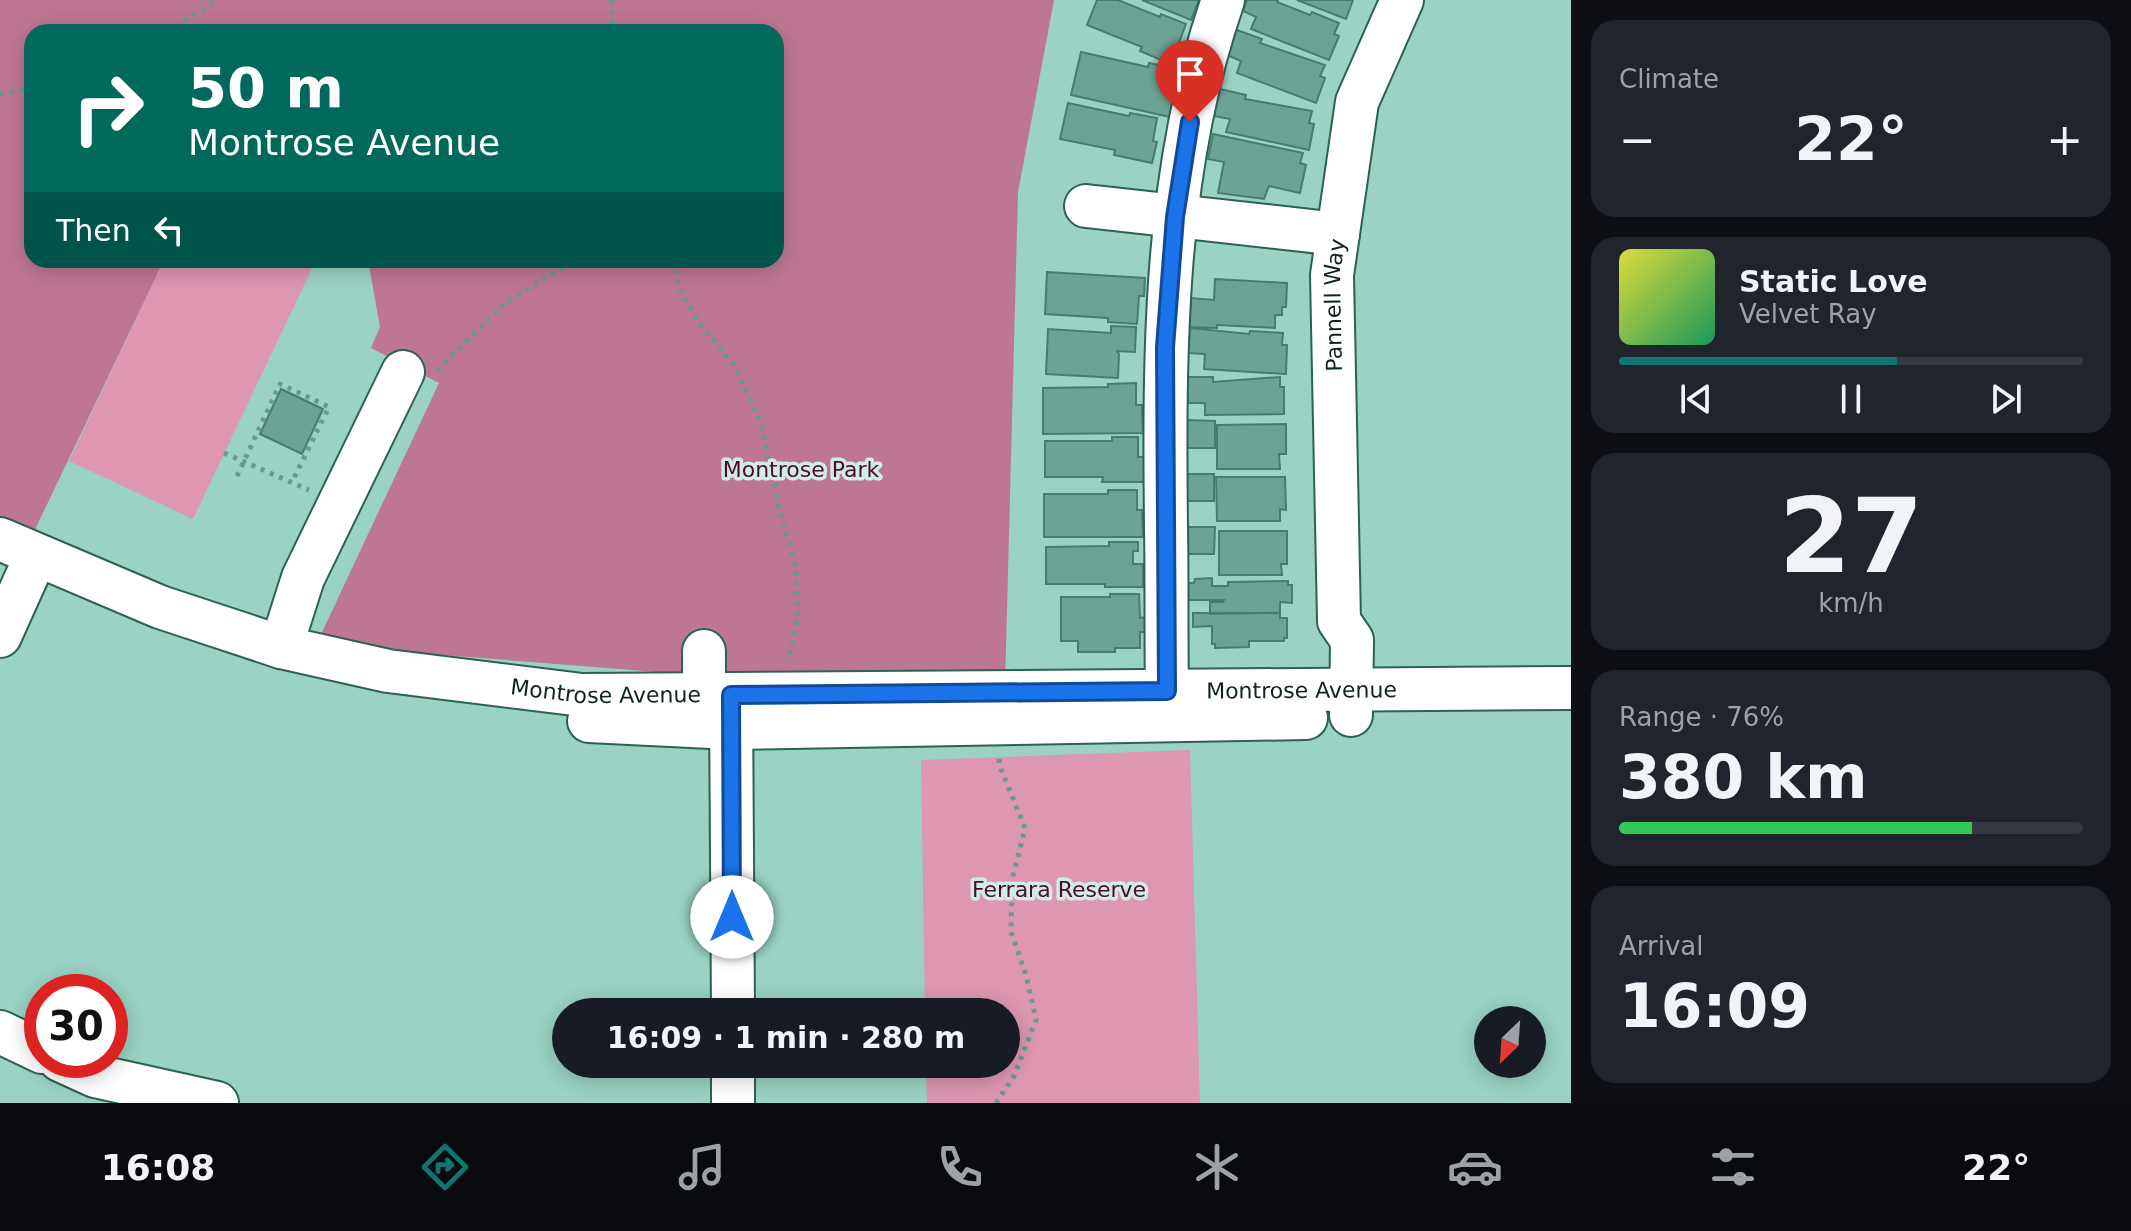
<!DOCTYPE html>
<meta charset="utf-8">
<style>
:root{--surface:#171b24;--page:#20242c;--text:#f1f3f6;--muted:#9ea1a6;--line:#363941;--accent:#0f766e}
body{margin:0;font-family:"DejaVu Sans",sans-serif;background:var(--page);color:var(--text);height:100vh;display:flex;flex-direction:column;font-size:30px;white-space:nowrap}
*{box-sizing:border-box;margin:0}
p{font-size:26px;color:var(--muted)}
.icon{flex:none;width:44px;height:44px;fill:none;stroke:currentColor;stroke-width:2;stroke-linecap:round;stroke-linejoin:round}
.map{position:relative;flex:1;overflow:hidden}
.drawer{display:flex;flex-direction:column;gap:20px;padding:20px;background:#0d0f14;width:560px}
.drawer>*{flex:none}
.hud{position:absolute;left:24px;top:24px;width:760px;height:244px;border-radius:24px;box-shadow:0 4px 20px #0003;background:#00695c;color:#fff;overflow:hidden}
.needle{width:52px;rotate:205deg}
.buttons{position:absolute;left:1474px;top:1006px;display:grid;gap:16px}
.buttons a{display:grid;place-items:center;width:72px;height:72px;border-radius:50%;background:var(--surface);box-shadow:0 4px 20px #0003;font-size:40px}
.speed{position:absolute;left:24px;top:974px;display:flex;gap:16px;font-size:40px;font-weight:700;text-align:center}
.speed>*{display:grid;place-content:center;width:104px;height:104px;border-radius:50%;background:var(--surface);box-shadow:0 4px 20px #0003;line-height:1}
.speed .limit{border:12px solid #d22;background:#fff;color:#111}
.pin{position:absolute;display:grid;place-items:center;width:68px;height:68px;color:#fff;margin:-82px -34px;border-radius:50% 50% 50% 0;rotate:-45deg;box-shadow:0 0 8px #0007}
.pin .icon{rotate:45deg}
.me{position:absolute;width:88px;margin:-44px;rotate:0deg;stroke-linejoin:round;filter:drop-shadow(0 0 6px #0008)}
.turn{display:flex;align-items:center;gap:28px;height:168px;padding:0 32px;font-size:36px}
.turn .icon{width:104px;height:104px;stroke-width:2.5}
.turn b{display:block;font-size:56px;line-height:68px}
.then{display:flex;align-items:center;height:76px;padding:0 32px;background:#0003;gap:16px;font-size:30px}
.big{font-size:60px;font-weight:700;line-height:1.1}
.drawer .tile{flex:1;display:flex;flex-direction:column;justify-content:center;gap:12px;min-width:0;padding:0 28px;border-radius:24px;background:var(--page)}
.drawer .dial{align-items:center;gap:0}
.dial b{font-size:104px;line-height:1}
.song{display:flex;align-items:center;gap:24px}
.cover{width:96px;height:96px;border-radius:12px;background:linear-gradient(135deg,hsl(60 70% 55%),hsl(150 70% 35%))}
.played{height:8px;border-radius:4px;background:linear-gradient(90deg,var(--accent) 60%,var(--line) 60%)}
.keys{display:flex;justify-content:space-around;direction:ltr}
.heat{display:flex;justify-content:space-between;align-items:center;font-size:44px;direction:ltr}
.charge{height:12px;border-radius:6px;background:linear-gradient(90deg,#34c759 76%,var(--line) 0)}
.trip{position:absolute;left:552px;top:998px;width:468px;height:80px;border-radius:40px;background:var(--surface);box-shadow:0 4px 20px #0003;font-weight:700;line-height:80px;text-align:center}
.tab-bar{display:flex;height:128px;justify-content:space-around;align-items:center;background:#090b0e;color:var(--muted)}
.tab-bar .icon{width:56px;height:56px}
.tab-bar .on{color:var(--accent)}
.tab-bar b{font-size:36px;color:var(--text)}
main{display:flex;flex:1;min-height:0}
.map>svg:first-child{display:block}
.green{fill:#dd97b1}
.forest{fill:#be7792}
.building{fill:#6ca394;stroke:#477d6f;stroke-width:2}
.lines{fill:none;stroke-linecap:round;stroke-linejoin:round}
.minor-casing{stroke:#2b6255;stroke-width:46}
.path{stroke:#6c998d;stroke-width:5;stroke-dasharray:4 6;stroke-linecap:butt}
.minor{stroke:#fff;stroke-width:42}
.route-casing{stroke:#114b97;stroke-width:20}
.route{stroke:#1a73e8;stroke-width:14}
.labels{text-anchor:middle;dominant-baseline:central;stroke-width:7;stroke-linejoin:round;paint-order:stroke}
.street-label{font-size:22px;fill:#0e241f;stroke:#d1ece4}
.park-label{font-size:22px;fill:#4c0c2c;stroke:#d1ece4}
</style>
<main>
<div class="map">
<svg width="1571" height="1103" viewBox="0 0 1571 1103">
<rect width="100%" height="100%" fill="#9ad2c3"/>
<path class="green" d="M 164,260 L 316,260 L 193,519 L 69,461 Z
M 1190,750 L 1200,1103 L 927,1103 L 926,1064 L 1006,1064 L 1006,1012 L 925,1012 L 921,760 Z"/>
<path class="forest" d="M 0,0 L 1054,0 L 1018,192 L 1005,686 L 683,674 L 316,645 L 439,383 L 371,348 L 380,327 L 368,260 L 776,260 L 776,32 L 32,32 L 32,260 L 164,260 L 29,542 L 0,528 Z"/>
<path class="building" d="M 1097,0 L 1118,0 L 1160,17 L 1161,14 L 1186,24 L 1178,45 L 1185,48 L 1182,57 L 1179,56 L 1175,66 L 1140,51 L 1142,47 L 1087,25 Z
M 1142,0 L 1199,0 L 1191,20 Z
M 1247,0 L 1278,0 L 1277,2 L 1310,15 L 1312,12 L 1339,23 L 1334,34 L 1339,36 L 1329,60 L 1251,29 L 1256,17 L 1243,11 Z
M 1297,0 L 1353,0 L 1346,19 Z
M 1237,30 L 1262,39 L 1260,43 L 1325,65 L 1320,76 L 1325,78 L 1316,103 L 1237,73 L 1241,61 L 1227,55 Z
M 1081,52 L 1148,67 L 1149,63 L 1174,68 L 1169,90 L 1175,91 L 1170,117 L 1071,95 Z
M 1220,89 L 1246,95 L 1245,99 L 1312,111 L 1309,123 L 1314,124 L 1309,150 L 1226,132 L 1230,119 L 1214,116 Z
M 1068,103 L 1129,116 L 1130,113 L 1157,118 L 1153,141 L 1157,142 L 1152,163 L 1114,155 L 1115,150 L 1060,139 Z
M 1213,134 L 1303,153 L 1300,163 L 1306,165 L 1300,193 L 1269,186 L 1264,199 L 1218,193 L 1224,162 L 1208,159 Z
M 1047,272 L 1145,278 L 1144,296 L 1139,296 L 1137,324 L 1108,322 L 1108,318 L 1045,314 Z
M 1215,279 L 1287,283 L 1286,307 L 1282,307 L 1282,315 L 1275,315 L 1275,328 L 1217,325 L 1217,328 L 1189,327 L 1191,298 L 1214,300 Z
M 1111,326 L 1136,327 L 1135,352 L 1117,351 L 1119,354 L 1118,378 L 1046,374 L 1048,329 L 1111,333 Z
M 1190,328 L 1249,334 L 1250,331 L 1283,333 L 1282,345 L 1287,345 L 1286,374 L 1204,369 L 1205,354 L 1188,353 Z
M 1187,377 L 1213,377 L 1213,382 L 1280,377 L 1280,387 L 1284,387 L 1284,414 L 1205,415 L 1205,403 L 1188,403 Z
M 1136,383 L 1136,405 L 1142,405 L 1143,433 L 1043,434 L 1043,388 L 1108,387 L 1108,384 Z
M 281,389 L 323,409 L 302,454 L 260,434 Z
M 1187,420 L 1215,421 L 1215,448 L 1187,448 Z
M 1286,424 L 1286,454 L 1279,454 L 1280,469 L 1217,469 L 1217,425 Z
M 1112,437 L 1138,437 L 1138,457 L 1144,457 L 1144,482 L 1102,482 L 1103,477 L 1045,477 L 1045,441 L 1112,441 Z
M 1186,474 L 1214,474 L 1214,501 L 1186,501 Z
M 1216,477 L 1285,477 L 1286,510 L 1280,509 L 1280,521 L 1217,521 Z
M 1108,490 L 1137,490 L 1137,510 L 1142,510 L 1143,537 L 1044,537 L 1044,494 L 1108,494 Z
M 1187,527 L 1215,527 L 1214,554 L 1187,554 Z
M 1219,531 L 1287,531 L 1287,564 L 1281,564 L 1282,575 L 1219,575 Z
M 1109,542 L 1138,542 L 1138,551 L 1133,551 L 1133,564 L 1143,564 L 1143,587 L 1105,587 L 1105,584 L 1046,584 L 1046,547 L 1109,546 Z
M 1212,578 L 1212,586 L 1228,586 L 1228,582 L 1288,581 L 1288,585 L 1292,585 L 1292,603 L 1280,602 L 1280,613 L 1210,614 L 1210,602 L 1223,602 L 1224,600 L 1186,600 L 1185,583 L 1194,583 L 1195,579 Z
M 1110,594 L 1139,594 L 1140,618 L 1146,617 L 1146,632 L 1140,632 L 1140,648 L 1115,648 L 1115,652 L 1078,652 L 1078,641 L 1061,641 L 1061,597 L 1110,597 Z
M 1193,613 L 1280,613 L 1280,618 L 1287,618 L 1287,638 L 1284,638 L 1284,641 L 1249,641 L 1249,647 L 1215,648 L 1215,644 L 1212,644 L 1212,626 L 1193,627 Z"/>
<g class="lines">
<g class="minor-casing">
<g id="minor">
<path d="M 1086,206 L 1338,234"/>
<path id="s1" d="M 0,539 L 160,607 L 281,647 L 388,671 L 582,695 L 1571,688"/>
<path d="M 0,636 L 36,556"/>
<path d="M 281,647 L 303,578 L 403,372"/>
<path d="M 704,651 L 704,695"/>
<path d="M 1167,691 C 1166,636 1167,582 1166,527 C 1164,349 1164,170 1223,0"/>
<path d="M 731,700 L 733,1012"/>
<path id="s2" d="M 1351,715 L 1352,640 L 1339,621 L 1332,275 L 1357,102 L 1402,0"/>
<path d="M 589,721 L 731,728 L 1306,718"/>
<path d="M 0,1032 L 42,1052"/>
<path d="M 60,1060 L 95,1076 L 217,1103"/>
<path d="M 733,1064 L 733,1103"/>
</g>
</g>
<path class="path" d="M 611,0 L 613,32
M 168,32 L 216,0
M 0,94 L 32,88
M 673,260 L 679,288 L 702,327 L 733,363 L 760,420 L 778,504 L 796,567 L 798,617 L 788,661
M 437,370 L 504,304 L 557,270 L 589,260
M 224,453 L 309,490
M 237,476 L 280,384 L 329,407 L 292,482
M 996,1103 L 1014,1076 L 1036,1020 L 1026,975 L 1011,932 L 1012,880 L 1025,828 L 999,764 L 999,756"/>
<use href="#minor" class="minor"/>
</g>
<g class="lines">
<g class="route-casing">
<path id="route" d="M 732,917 L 731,695 L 1167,691 L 1165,347 L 1175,217 L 1190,122"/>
</g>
<use href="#route" class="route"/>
</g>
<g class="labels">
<g class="street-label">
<text stroke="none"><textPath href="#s2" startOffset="414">Pannell Way</textPath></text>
<text stroke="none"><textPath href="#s1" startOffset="1326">Montrose Avenue</textPath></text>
<text stroke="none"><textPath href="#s1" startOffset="630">Montrose Avenue</textPath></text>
</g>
<g class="park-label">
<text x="801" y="469">Montrose Park</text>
<text x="1059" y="889">Ferrara Reserve</text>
</g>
</g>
</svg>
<div class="buttons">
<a><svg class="needle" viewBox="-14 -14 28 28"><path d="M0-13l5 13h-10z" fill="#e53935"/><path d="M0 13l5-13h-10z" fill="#9ea1a6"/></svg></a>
</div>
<div class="speed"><div class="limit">30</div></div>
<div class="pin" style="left:1190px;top:122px;background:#d93025"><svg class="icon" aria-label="arrive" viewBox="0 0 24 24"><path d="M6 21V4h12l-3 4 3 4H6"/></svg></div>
<svg class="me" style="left:732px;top:917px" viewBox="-20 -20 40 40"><circle r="19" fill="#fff"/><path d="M0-13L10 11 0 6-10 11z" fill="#1a73e8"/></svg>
<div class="trip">16:09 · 1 min · 280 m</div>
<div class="hud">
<div class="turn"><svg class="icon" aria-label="right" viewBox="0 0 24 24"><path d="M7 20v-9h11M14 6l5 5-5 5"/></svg><div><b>50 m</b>Montrose Avenue</div></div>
<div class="then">Then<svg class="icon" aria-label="left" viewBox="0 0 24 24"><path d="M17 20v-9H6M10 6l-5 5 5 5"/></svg></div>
</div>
</div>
<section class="drawer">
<div class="tile"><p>Climate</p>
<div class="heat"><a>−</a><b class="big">22°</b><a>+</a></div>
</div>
<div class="tile">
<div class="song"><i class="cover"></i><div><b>Static Love</b><p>Velvet Ray</p></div></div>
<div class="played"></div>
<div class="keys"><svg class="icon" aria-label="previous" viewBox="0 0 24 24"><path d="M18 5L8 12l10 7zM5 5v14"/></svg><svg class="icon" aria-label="pause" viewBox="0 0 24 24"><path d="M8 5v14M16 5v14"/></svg><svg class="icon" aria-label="next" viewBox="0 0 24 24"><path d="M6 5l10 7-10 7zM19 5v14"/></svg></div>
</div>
<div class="tile dial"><b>27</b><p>km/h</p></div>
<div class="tile"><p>Range · 76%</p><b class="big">380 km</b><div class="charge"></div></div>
<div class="tile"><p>Arrival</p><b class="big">16:09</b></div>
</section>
</main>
<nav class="tab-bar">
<b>16:08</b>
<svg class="icon on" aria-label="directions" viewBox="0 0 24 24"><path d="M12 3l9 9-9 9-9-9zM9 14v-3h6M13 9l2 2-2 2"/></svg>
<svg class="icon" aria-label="music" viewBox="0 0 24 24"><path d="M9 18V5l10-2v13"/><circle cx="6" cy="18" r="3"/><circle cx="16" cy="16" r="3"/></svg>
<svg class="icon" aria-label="phone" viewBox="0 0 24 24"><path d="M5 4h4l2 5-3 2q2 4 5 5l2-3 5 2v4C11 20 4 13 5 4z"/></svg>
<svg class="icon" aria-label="climate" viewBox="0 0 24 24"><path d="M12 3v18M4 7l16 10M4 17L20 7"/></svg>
<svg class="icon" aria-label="car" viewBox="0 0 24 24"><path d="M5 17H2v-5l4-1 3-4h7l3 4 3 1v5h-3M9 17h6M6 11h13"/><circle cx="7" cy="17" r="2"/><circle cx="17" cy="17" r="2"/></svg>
<svg class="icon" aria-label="filters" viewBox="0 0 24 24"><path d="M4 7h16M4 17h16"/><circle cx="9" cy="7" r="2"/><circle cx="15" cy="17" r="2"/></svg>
<b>22°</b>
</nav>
